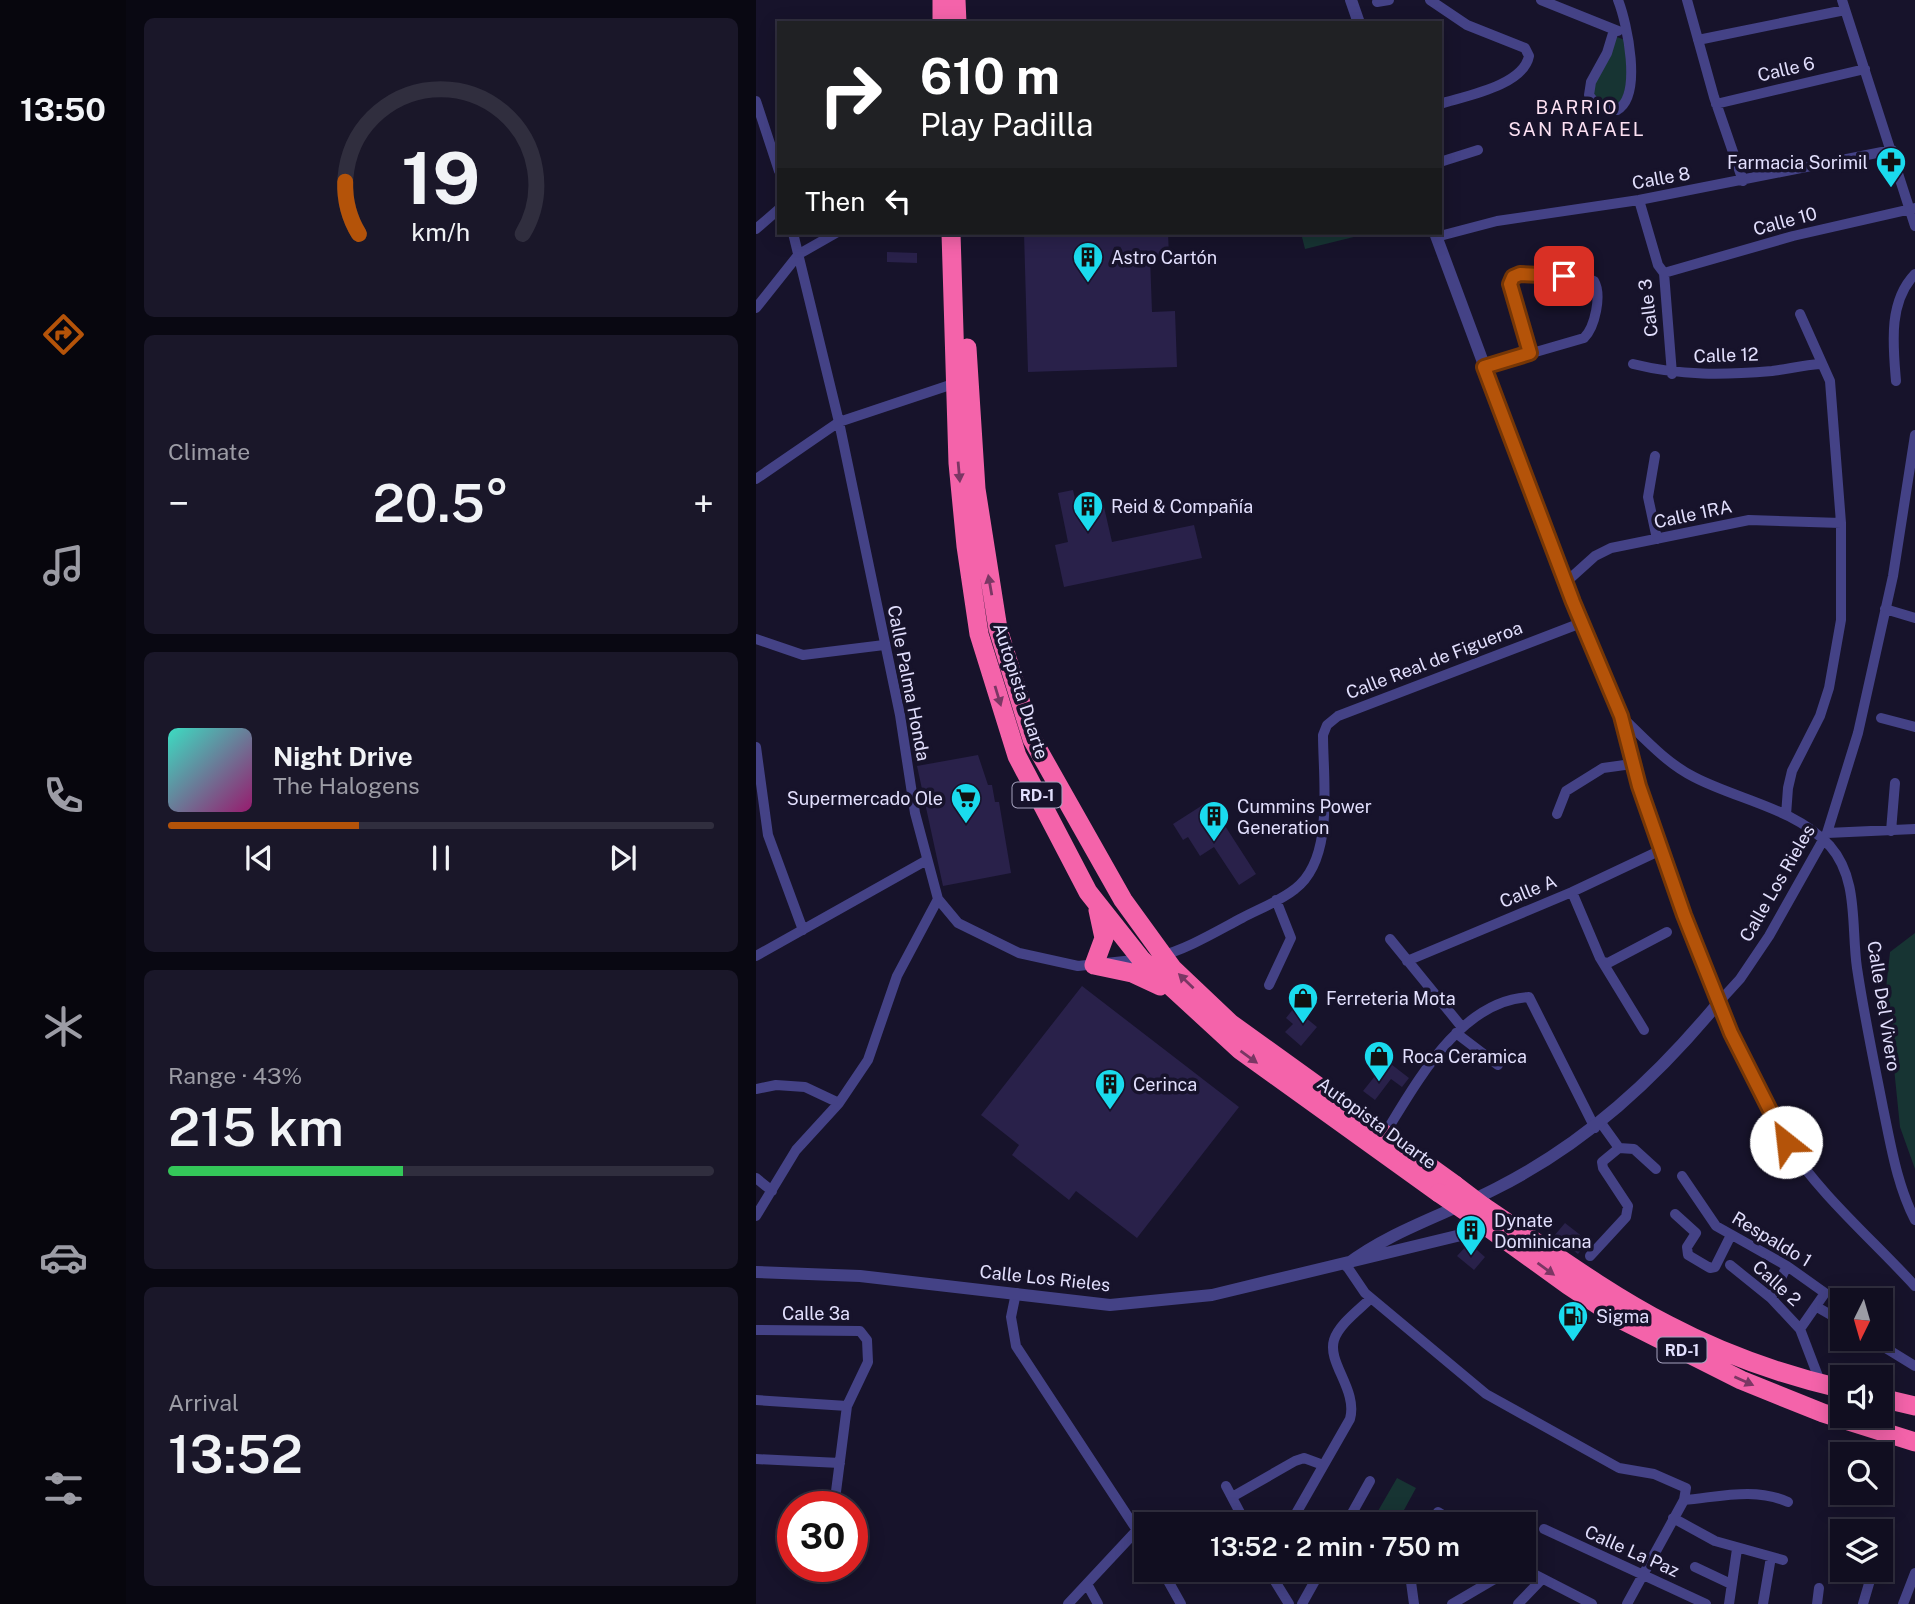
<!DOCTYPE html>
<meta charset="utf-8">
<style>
:root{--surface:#110e20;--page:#1a1729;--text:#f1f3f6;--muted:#9c9ca5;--line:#302e3e;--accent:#b45309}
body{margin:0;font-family:"Public Sans",sans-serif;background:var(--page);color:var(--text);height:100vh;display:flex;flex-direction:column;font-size:26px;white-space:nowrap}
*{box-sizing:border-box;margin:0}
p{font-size:23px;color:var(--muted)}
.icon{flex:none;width:38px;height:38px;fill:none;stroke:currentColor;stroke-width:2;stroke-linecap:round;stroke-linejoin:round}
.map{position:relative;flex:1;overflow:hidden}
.side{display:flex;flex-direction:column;gap:18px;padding:18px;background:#090812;width:630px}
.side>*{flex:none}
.hud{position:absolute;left:21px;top:21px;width:665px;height:214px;border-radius:0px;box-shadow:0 4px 18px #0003,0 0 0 2px var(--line);background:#202124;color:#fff;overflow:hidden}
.needle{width:46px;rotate:185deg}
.controls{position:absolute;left:1074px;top:1288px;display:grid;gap:14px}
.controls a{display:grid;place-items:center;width:63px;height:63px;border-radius:0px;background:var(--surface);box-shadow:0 4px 18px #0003,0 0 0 2px var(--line);font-size:35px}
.speed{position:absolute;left:21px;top:1491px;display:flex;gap:14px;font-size:35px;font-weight:700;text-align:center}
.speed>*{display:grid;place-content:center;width:91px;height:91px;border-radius:50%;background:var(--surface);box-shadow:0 4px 18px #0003,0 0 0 2px var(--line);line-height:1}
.speed .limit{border:10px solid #d22;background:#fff;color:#111}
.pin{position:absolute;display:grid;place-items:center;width:60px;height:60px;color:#fff;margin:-30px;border-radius:14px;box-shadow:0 4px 10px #0006}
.me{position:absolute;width:77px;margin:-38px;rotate:331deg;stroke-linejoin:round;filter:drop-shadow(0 0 5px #0008)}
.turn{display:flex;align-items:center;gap:24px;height:147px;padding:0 28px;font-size:32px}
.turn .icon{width:91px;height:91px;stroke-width:2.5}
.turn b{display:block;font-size:49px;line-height:60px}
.then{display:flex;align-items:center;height:66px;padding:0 28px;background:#0003;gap:14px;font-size:26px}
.big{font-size:52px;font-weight:600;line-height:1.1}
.side .tile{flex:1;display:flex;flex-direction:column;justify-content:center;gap:10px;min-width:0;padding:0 24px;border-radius:10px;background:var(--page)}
.side .dial{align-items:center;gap:0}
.dial svg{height:182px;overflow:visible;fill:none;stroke:var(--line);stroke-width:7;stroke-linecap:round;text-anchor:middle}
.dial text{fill:var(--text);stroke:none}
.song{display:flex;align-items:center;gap:21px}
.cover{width:84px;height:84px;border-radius:10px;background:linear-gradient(135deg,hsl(170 70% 55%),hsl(320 70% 35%))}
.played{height:7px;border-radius:4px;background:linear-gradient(90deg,var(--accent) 35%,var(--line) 35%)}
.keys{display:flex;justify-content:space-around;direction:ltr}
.heat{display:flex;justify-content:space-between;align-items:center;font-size:38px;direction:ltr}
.charge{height:10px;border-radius:5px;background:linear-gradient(90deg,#34c759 43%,var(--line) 0)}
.trip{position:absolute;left:378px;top:1512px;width:402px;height:70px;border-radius:0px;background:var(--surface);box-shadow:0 4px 18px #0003,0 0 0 2px var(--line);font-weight:600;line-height:70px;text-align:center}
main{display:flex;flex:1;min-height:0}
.tabs{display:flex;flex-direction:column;width:126px;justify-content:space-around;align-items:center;background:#07060d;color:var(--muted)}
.tabs .icon{width:49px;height:49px}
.tabs .selected{color:var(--accent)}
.tabs b{font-size:32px;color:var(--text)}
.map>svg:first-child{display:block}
.green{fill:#173433}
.building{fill:#29214a}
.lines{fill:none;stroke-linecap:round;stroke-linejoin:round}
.minor{stroke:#444286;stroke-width:10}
.tertiary{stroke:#444286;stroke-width:12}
.motorway{stroke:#f463aa;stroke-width:19}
.motorway-bridge{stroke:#f463aa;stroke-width:19}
.oneway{fill:#7a3764}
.route-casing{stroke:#753606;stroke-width:18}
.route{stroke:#b45309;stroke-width:12}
.labels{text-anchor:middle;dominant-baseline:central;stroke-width:7;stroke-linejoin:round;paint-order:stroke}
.shield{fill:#17132b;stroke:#a5a2be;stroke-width:2}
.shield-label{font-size:16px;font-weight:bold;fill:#e2dffd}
.street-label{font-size:18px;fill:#e2dffd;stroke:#17132b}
.poi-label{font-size:18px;fill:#e2dffd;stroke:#17132b;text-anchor:start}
.neighbourhood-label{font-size:19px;letter-spacing:2px;fill:#fde1f3;stroke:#17132b}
</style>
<main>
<nav class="tabs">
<b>13:50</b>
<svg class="icon selected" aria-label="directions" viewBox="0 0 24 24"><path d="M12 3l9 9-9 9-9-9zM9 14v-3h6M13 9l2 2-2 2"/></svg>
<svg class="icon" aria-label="music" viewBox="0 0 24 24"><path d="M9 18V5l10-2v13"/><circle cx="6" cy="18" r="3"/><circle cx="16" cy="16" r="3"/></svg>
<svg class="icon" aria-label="phone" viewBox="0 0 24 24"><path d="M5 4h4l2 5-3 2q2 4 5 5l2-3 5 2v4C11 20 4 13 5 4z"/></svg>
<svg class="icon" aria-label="climate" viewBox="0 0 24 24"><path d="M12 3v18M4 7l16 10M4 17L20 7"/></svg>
<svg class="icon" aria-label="car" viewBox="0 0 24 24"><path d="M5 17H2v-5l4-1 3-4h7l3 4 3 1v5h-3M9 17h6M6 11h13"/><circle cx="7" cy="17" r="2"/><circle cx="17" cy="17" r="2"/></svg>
<svg class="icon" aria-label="filters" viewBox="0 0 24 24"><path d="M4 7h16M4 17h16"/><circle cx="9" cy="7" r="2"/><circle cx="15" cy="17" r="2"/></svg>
</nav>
<section class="side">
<div class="tile dial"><svg viewBox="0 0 100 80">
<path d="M14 69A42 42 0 1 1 86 69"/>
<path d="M14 69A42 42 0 0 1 8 46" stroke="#b45309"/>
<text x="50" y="56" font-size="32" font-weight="700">19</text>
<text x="50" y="72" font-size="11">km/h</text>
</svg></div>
<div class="tile"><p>Climate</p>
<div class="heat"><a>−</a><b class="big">20.5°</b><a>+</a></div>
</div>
<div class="tile">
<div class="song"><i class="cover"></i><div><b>Night Drive</b><p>The Halogens</p></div></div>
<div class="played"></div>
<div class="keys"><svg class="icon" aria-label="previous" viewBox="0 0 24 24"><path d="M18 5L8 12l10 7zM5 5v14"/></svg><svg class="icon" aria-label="pause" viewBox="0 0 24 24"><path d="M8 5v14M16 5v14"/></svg><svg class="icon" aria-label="next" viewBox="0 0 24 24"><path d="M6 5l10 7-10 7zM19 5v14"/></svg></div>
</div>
<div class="tile"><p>Range · 43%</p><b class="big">215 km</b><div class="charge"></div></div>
<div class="tile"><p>Arrival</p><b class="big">13:52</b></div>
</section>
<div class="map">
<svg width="1159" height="1604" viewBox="0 0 1159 1604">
<rect width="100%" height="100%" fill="#17132b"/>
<path class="green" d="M 861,37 L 869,40 L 872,88 L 863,105 L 843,103 L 835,88 Z
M 545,233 L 614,233 L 549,249 Z
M 1159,933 L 1159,1169 L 1144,1127 L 1130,989 L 1134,952 Z
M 641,1478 L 660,1488 L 642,1521 L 622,1511 Z"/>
<path class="building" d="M 268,233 L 412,233 L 413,256 L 394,257 L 396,312 L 419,311 L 421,367 L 272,372 Z
M 131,252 L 161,253 L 161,263 L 131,262 Z
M 317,490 L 322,512 L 348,507 L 356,542 L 438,525 L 446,558 L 308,587 L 299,545 L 312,542 L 302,493 Z
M 222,755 L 232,785 L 236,785 L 239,802 L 243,802 L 255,873 L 187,886 L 161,766 Z
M 453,801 L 500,874 L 483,885 L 458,847 L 444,856 L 432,837 L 427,840 L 417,824 Z
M 326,986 L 483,1107 L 381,1238 L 320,1191 L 313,1200 L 256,1155 L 263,1145 L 225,1115 Z
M 538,1008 L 561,1027 L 545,1046 L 529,1032 L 537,1024 L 530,1018 Z
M 631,1061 L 653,1078 L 646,1087 L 635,1079 L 619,1100 L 607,1091 Z
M 809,1223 L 832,1241 L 822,1254 L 798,1236 Z
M 713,1243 L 729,1257 L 718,1270 L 701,1256 Z"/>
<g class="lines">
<path class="minor" d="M 674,0 L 711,25 L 769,48 L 773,56 C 767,86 709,96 684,104
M 785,0 L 862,31
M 931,0 L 958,97 L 987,181
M 1086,0 L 1159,226
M 621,2 L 633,0
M 858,30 L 851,53 L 835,82 L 833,95 L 841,106 L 861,110 C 887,96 871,23 862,0
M 942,40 L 1089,10
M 0,101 L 23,171
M 960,104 L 1109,69
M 684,162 L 722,150
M 883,200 L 902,265 L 908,273 L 916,374
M 0,229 L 23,209
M 37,233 L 83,422 L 144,715 L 159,813 L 182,899 L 202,923 L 263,953 L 322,966 L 387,959
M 680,237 L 741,221 L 883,200 L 1136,150
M 908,273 L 1037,236 L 1159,208
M 0,308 L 43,254 L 80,233
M 877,364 C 925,376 968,375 1016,371 C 1032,369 1048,365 1064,364
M 728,367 L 828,338 C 839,327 846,295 838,281 L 831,278 L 764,274 L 757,277 L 755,284 L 774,353
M 1140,381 C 1137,345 1132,302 1159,274
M 1159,435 L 1137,576 L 1102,733 L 1071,833 L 1013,936 L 984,979 L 963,1002 C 981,1049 1002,1100 1030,1142 C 1065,1196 1116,1239 1159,1286
M 899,456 L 892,497 L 901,539
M 0,479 L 83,422 L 200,383
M 809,583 L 839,556 L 855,548 L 993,520 L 1085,523
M 1129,609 L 1159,618
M 0,639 L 47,655 L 128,645
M 865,716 C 888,738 910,763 938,777 C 982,800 1039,808 1074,846 C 1103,879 1095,927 1101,968 C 1108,1015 1118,1062 1127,1108 C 1135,1146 1141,1185 1159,1220
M 1125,718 L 1159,727
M 0,747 L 12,835 L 47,930
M 801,814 L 810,791 L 847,768 L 876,764
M 1030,815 L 1032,788 L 1036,771 L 1064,716 L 1073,688 L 1085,620 L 1085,523 L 1074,381 L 1044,314
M 1135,831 L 1139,783
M 1071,833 L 1159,829
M 816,892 L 844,958 L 888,1030
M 634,939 L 705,1026
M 0,956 L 171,860
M 403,956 C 428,951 463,930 486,918 C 503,909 524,901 539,889 C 579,859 567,781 567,735 L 571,725 L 582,716 L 825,623
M 651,961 L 816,892 L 905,850
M 848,962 L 852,963 L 911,932
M 513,985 L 535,938 L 520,900
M 700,1033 L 742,1065
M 0,1089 L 20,1085 L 49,1087 L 83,1103
M 628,1135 C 660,1084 704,1000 773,997 L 839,1128
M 863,1148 L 878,1149 L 900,1169
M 926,1176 L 960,1226 L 1031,1266 L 1069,1293 L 1044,1329 L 1065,1384
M 0,1178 L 16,1191
M 919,1214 L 940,1233 L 931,1247 L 932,1255 L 954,1268 L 959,1267 L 975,1235
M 0,1216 L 40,1150 L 83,1103 L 112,1060 L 141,976 L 182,899
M 834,1256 L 870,1217 L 872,1206 L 847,1168 L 846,1162 L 863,1148 L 845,1123
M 590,1265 L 609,1293 L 730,1394 L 863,1468 L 898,1474 L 930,1488 L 928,1500 L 871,1604
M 974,1265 L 1015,1298 L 1044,1329
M 260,1293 L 255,1317 L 260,1346 L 390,1544
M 1015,1298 L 1031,1266
M 1061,1307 L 1087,1322
M 0,1330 L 104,1331 L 111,1340 L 112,1362 L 91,1406 L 78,1507
M 1115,1339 L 1159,1366
M 0,1400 L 91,1406
M 0,1459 L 84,1463
M 470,1486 L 490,1524
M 476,1497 L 539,1461 L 548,1458 L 567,1465
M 928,1500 C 963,1497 999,1487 1032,1502
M 917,1518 L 959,1541 L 1027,1560
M 534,1524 L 594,1419 C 602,1390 571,1363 578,1340 C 583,1324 604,1309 615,1298
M 590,1524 L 614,1481
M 675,1524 L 682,1512 L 701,1524
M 788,1529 L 950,1604
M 939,1567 L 975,1584
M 768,1569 L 836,1604
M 406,1570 L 425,1604
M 512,1570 L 533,1604
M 331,1584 L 342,1604
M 312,1604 L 382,1529
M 546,1604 L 565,1570
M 658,1604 L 655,1582 L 659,1570
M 696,1604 L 737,1580 L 750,1570
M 762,1604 L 786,1579
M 973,1604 L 981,1549
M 1007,1604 L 1015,1557
M 1061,1604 L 1063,1588
M 1107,1604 L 1117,1570
M 1147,1604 L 1159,1573"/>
<path class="tertiary" d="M 595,0 L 603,23
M 590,1265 C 636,1230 691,1214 741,1188 C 830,1143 900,1078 963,1002 L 897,830 L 865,716 L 816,602 L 679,233
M 0,1272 L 104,1276 L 354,1305 L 456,1295 L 734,1228"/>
<path class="motorway" d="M 186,0 L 186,23
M 200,0 L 201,23
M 195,233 L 202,463 L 210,546 L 223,634 L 261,756 L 332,892 L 385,959 L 484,1050 L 683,1193
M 211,348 L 220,489 L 242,629 L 276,739 L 367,900 L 417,969 L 474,1023 L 699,1185
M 342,910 L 348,938 L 338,965 L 376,973 L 404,986
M 728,1207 C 788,1247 848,1292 912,1325 C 967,1354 1027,1375 1087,1389
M 715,1215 L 812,1285 L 862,1318 L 985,1380 L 1067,1413 L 1159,1442
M 1125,1398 L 1159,1406"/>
<path class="motorway-bridge" d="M 699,1185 L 728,1207
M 683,1193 L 715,1215"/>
</g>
<defs><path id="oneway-solid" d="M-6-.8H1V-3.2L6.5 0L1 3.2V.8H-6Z" transform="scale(1.75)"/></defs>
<g class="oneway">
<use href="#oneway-solid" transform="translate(203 472) rotate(85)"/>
<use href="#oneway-solid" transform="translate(234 585) rotate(-100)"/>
<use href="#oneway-solid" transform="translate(242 696) rotate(73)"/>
<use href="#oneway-solid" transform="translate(430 981) rotate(-136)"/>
<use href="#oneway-solid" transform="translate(493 1057) rotate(36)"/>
<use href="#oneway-solid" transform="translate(790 1269) rotate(36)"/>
<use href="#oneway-solid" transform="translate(988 1381) rotate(24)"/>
</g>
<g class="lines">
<g class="route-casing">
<path id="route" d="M 808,276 L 764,274 L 757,277 L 754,284 L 774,353 L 728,367 L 817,602 L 865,716 L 883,786 L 928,915 L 975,1033 L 1030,1142"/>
</g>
<use href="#route" class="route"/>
</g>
<defs>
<g id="pharmacy-pin" transform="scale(1.575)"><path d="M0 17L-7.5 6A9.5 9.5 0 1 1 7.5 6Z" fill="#1adbee" stroke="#17132b"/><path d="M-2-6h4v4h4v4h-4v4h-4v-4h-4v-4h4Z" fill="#111"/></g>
<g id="building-pin" transform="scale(1.575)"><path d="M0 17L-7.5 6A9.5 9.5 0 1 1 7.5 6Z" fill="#1adbee" stroke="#17132b"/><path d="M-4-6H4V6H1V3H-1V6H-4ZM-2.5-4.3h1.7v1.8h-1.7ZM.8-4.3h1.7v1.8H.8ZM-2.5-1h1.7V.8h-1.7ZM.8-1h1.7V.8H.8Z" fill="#111"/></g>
<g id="supermarket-pin" transform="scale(1.575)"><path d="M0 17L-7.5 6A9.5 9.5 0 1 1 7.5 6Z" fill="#1adbee" stroke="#17132b"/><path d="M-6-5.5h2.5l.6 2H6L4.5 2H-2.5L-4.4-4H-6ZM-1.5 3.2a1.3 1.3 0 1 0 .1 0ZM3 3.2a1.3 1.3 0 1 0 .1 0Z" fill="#111"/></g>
<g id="shop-pin" transform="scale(1.575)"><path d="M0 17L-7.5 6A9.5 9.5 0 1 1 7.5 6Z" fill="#1adbee" stroke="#17132b"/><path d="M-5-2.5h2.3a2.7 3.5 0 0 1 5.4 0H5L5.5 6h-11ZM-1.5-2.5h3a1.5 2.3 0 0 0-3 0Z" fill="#111"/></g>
<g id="fuel-pin" transform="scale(1.575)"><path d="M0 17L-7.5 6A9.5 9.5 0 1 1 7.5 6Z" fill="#1adbee" stroke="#17132b"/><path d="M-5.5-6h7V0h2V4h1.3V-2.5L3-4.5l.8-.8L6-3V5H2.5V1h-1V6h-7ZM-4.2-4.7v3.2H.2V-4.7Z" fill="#111"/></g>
</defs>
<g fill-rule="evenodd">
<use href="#pharmacy-pin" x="1135" y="162"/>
<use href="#building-pin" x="332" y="257"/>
<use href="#building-pin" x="332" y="506"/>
<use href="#supermarket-pin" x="210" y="798"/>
<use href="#building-pin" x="458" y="816"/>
<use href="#shop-pin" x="547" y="998"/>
<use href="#shop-pin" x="623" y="1056"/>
<use href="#building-pin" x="354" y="1084"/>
<use href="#building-pin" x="715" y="1230"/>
<use href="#fuel-pin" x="817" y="1316"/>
</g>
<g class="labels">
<g class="shield">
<rect x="256.5" y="782.5" width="49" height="25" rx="5"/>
<rect x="901.5" y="1337.5" width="49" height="25" rx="5"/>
</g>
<g class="shield-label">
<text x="281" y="795">RD-1</text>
<text x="926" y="1350">RD-1</text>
</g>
<g class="street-label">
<text transform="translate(1030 69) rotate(-13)">Calle 6</text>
<text transform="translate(905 178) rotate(-10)">Calle 8</text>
<text transform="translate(1029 221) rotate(-15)">Calle 10</text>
<text transform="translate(892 308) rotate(-97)">Calle 3</text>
<text transform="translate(970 355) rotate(-2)">Calle 12</text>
<text transform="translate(937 514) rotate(-12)">Calle 1RA</text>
<text transform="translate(678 660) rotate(-21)">Calle Real de Figueroa</text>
<text transform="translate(153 683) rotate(79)">Calle Palma Honda</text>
<text transform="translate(265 691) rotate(72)">Autopista Duarte</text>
<text transform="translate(1021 883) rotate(-60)">Calle Los Rieles</text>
<text transform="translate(772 891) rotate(-22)">Calle A</text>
<text transform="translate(1128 1006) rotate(81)">Calle Del Vivero</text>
<text transform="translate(621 1123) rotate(36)">Autopista Duarte</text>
<text transform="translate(1016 1239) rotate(31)">Respaldo 1</text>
<text transform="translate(289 1278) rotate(6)">Calle Los Rieles</text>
<text transform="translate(1021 1283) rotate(42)">Calle 2</text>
<text x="60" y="1313">Calle 3a</text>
<text transform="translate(876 1551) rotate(24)">Calle La Paz</text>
</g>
<g class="poi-label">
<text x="1112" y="162" text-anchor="end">Farmacia Sorimil</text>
<text x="355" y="257">Astro Cartón</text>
<text x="355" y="506">Reid &amp; Compañía</text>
<text x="187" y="798" text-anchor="end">Supermercado Ole</text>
<text x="481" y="806">Cummins Power<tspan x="481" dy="21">Generation</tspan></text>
<text x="570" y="998">Ferreteria Mota</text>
<text x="646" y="1056">Roca Ceramica</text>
<text x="377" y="1084">Cerinca</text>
<text x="738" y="1220">Dynate<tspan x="738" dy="21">Dominicana</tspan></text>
<text x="840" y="1316">Sigma</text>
</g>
<g class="neighbourhood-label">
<text x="821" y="107">BARRIO<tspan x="821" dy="22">SAN RAFAEL</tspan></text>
</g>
</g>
</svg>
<div class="controls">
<a><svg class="needle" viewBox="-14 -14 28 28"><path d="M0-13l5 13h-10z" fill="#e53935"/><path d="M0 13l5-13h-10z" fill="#9c9ca5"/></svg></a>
<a><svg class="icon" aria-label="sound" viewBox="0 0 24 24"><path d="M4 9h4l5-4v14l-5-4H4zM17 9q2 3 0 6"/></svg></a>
<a><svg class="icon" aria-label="search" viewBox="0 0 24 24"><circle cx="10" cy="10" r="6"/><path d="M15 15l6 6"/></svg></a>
<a><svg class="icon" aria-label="layers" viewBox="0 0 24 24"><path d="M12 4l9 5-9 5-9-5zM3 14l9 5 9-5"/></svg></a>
</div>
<div class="speed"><div class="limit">30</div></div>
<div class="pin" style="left:808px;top:276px;background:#d93025"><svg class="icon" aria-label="arrive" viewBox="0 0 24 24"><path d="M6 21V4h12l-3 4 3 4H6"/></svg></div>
<svg class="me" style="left:1030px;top:1142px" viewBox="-20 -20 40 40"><circle r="19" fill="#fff"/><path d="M0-13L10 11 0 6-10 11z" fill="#b45309"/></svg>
<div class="trip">13:52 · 2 min · 750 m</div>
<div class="hud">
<div class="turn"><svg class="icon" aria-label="right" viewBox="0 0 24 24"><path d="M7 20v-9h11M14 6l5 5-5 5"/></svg><div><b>610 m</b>Play Padilla</div></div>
<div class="then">Then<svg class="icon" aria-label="left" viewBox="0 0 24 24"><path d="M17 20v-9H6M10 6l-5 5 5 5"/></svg></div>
</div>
</div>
</main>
